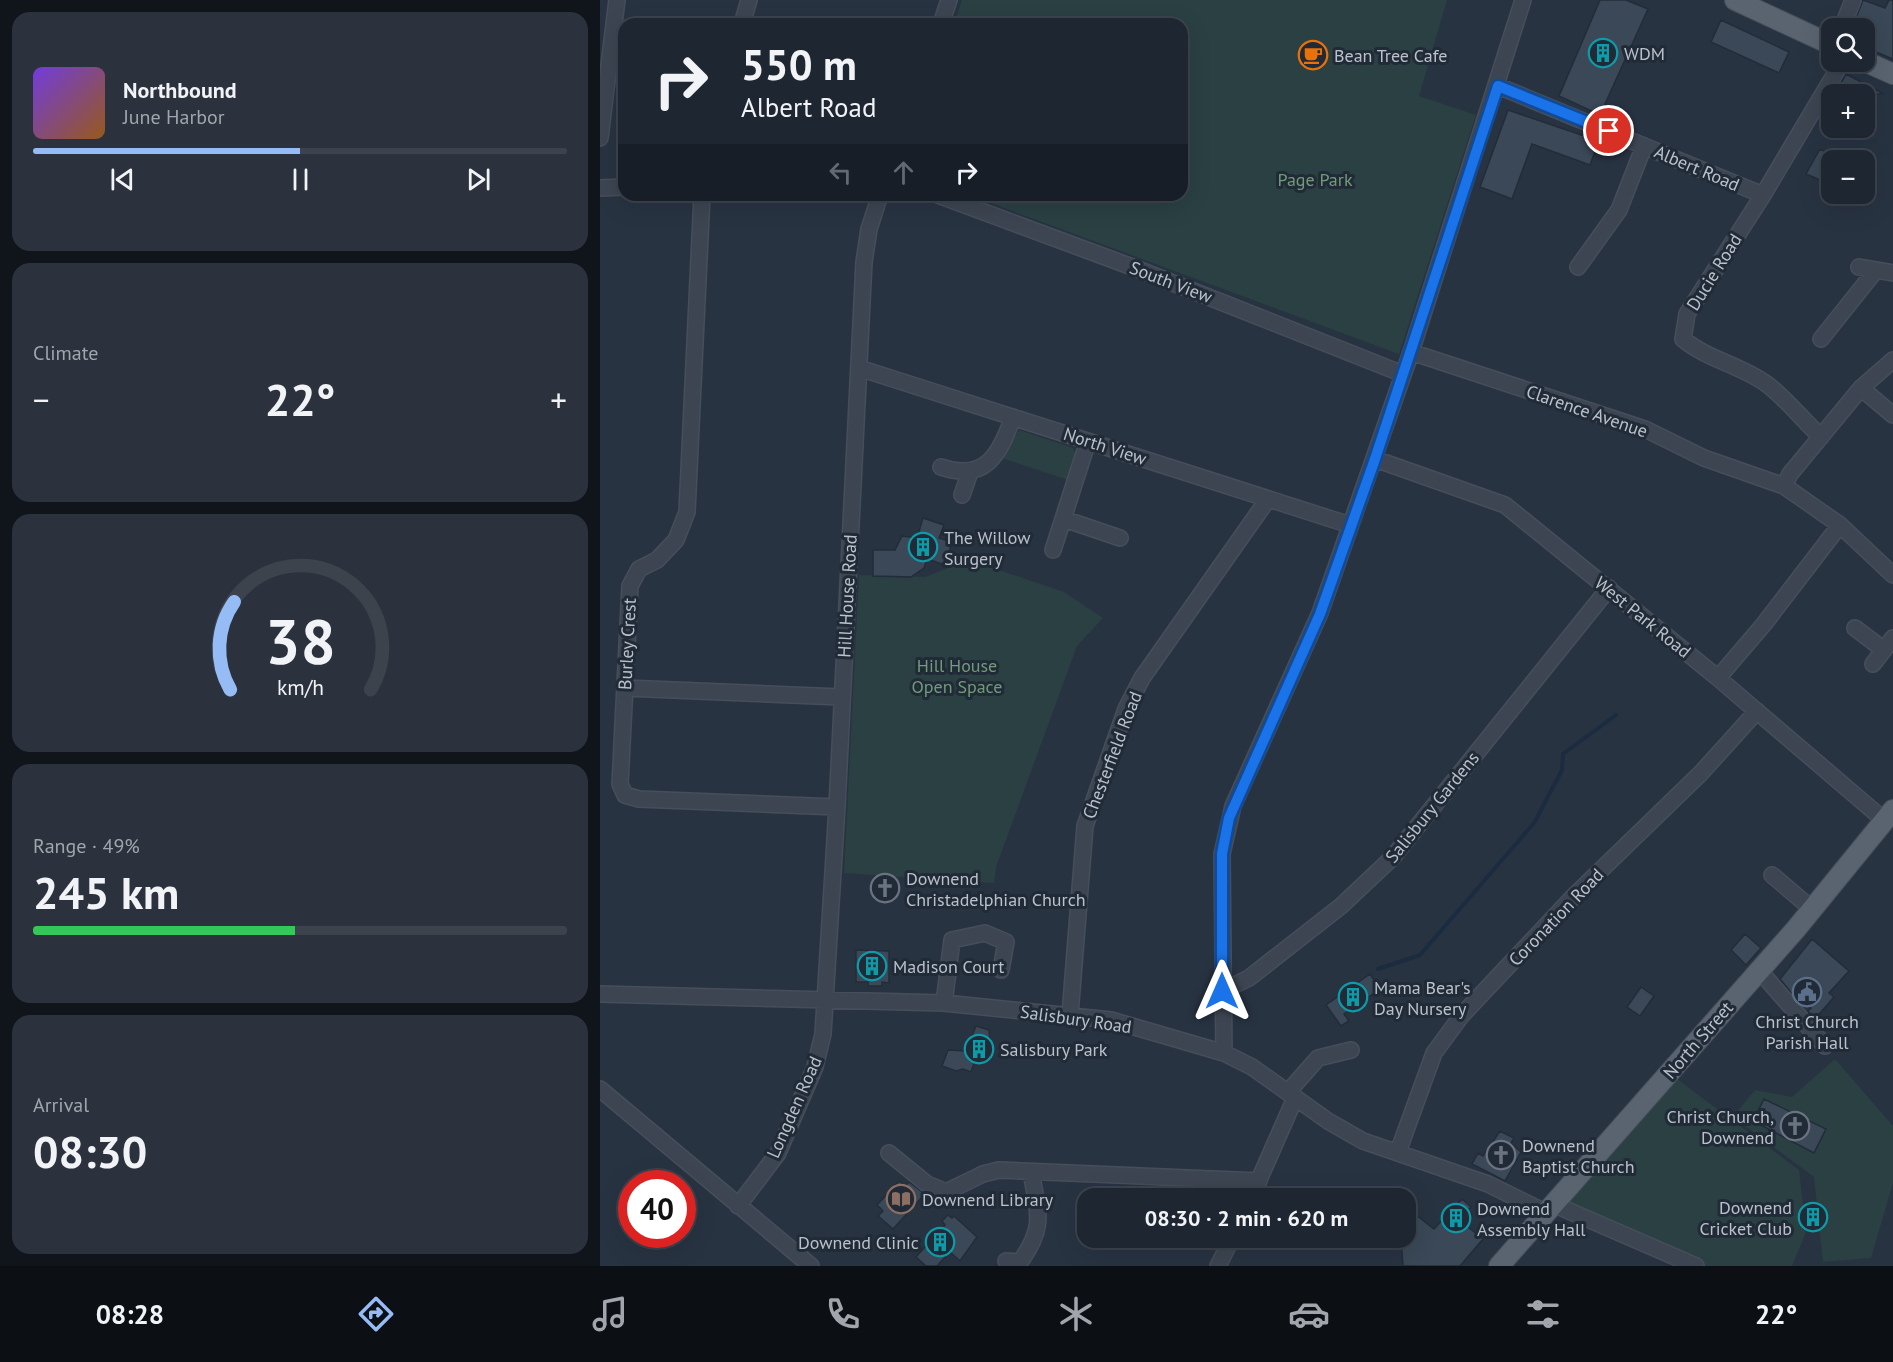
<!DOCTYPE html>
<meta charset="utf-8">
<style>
:root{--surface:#1e2632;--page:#2b323e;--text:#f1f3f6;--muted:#a1a5ac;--line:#3c434d;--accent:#95bcf5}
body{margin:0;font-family:"PT Sans",sans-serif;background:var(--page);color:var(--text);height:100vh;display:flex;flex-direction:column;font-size:22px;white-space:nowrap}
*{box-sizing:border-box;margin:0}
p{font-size:20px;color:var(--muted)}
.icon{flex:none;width:33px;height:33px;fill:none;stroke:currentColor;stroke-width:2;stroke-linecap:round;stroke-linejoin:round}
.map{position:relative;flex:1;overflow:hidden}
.details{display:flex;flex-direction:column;gap:12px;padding:12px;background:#10151c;width:600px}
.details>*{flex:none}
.guide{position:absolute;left:18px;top:18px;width:570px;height:183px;border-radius:18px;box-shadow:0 6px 24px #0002,0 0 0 2px var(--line);background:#1e2632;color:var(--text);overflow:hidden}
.controls{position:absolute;left:1221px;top:18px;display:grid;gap:12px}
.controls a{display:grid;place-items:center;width:54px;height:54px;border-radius:12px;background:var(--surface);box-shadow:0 6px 24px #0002,0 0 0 2px var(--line);font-size:30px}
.speed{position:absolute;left:18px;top:1170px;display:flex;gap:12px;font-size:30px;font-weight:700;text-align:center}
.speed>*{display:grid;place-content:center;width:78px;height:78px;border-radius:50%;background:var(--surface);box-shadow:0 6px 24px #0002,0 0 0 2px var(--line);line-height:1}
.speed .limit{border:9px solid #d22;background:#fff;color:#111}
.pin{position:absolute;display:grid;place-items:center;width:51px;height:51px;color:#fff;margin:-26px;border:3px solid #fff;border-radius:50%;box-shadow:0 2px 6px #0007}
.me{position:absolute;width:66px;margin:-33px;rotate:0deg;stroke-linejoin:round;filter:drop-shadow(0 0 4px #0008)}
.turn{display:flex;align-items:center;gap:21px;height:126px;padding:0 24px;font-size:27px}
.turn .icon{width:78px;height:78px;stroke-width:2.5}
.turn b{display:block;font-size:42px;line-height:51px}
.lanes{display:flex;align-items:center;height:57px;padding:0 24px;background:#0003;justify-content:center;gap:30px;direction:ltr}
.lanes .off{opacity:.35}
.big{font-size:45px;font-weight:800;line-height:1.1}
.details .card{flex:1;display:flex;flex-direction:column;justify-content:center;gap:9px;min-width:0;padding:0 21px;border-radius:18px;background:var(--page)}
.details .dial{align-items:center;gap:0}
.dial svg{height:156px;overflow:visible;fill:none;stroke:var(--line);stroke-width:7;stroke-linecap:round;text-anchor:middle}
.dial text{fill:var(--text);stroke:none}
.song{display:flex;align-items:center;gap:18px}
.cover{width:72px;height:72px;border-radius:9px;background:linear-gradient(135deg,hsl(260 70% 55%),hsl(30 70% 35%))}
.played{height:6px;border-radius:3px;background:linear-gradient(90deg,var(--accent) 50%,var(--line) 50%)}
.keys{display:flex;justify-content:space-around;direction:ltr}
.heat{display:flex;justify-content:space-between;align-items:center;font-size:33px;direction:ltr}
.charge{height:9px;border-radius:4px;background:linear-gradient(90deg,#34c759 49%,var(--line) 0)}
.trip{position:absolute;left:477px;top:1188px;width:339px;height:60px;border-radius:18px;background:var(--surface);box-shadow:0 6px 24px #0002,0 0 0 2px var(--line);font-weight:800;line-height:60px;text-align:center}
.menu{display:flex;height:96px;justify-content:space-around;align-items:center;background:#0c0f14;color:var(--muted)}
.menu .icon{width:42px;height:42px}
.menu .selected{color:var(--accent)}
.menu b{font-size:27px;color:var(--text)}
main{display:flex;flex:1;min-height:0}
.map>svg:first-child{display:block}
.green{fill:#2a4043}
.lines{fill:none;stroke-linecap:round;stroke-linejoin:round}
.stream{stroke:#1b2b40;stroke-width:4}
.building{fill:#3a4857;stroke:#232c39;stroke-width:1.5}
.minor-casing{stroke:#464e5b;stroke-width:18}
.major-casing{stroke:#464e5b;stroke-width:22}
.minor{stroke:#3c4551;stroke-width:15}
.major{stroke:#5a6471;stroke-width:20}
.route-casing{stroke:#114b97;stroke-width:15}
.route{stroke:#1a73e8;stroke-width:10}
.labels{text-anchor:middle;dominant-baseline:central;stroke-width:6;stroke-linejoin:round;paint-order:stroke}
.poi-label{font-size:18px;fill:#b9c1cb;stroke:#212a37;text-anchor:start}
.street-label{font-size:18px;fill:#b9c1cb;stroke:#212a37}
.park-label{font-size:18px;fill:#719b7a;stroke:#212a37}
</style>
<main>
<section class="details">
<div class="card">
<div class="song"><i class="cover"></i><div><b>Northbound</b><p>June Harbor</p></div></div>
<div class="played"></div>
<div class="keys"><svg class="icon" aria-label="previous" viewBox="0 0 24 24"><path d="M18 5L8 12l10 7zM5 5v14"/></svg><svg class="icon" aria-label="pause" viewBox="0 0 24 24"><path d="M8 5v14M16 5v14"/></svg><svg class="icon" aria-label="next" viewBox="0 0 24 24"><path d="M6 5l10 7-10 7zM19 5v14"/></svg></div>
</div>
<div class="card"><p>Climate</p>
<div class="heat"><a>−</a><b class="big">22°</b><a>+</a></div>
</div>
<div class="card dial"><svg viewBox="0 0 100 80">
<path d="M14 69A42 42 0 1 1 86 69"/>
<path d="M14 69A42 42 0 0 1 16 24" stroke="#95bcf5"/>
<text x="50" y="56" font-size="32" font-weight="700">38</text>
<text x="50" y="72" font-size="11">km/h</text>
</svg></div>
<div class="card"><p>Range · 49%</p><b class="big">245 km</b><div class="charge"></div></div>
<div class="card"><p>Arrival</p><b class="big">08:30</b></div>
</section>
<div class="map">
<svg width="1293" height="1266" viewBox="0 0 1293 1266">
<rect width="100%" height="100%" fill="#283342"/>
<path class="green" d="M 362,0 L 847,0 L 819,96 L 876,115 L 799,354 L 369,195 L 582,195 L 582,24 L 354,24 Z
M 419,430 L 473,448 L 475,453 L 470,468 L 472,469 L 468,480 L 402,458 Z
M 369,560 L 464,592 L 503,618 L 477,646 L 396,867 L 394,883 L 244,873 L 259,575 L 325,577 Z
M 1235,1059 L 1293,1126 L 1293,1183 L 1271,1258 L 1223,1262 L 1214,1177 L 1133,1117 L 1155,1090 L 1192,1097 Z
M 1077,1079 L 1199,1170 L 1206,1232 L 1192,1266 L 1106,1266 L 971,1208 L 966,1200 Z"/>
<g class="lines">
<path class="stream" d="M 778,969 L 820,955 L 934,823 L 962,770 L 963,754 L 1016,715"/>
</g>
<path class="building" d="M 1000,0 L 1026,0 L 1048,9 L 1000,115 L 959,96 Z
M 1263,0 L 1285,8 L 1289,0 L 1293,0 L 1293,59 L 1264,47 L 1264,28 L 1252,28 Z
M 1121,20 L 1189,52 L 1179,73 L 1111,42 Z
M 1246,74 L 1284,94 L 1277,94 L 1264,118 L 1264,94 L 1254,94 L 1239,87 Z
M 908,110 L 999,141 L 990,165 L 932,144 L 912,199 L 880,187 Z
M 1220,149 L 1232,155 L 1232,185 L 1206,174 Z
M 323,518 L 344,525 L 339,538 L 352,542 L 345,565 L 327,559 L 324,568 L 311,577 L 273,576 L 273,550 L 295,550 L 302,536 L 317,538 Z
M 1145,934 L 1161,948 L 1146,965 L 1131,950 Z
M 1212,939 L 1249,971 L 1229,993 L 1234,997 L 1215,1019 L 1208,1011 L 1211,1008 L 1194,996 L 1180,979 Z
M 256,950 L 289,951 L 289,983 L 282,982 L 282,986 L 268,986 L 268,982 L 256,982 Z
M 770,974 L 780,989 L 744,1014 L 749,1021 L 741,1026 L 726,1005 Z
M 1041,987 L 1054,996 L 1040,1016 L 1027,1007 Z
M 376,1026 L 389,1030 L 390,1042 L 385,1054 L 378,1052 L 371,1072 L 363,1069 L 356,1071 L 342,1066 L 348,1050 L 366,1051 Z
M 1164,1099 L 1226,1129 L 1214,1153 L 1153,1121 Z
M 900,1131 L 914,1138 L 911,1143 L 921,1152 L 905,1181 L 872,1164 L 878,1153 L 883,1156 Z
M 299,1181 L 305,1186 L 309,1182 L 325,1194 L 293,1229 L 278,1216 L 283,1211 L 277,1205 Z
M 862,1199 L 871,1207 L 868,1210 L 872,1214 L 863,1223 L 883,1239 L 860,1266 L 803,1266 L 801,1238 L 806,1238 L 806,1207 L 834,1229 Z
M 1217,1204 L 1220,1227 L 1209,1228 L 1206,1205 Z
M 348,1215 L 352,1218 L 354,1216 L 377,1237 L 360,1261 L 350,1252 L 337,1266 L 326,1266 L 316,1257 L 345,1225 L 342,1221 Z"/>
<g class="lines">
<g class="minor-casing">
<path id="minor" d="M 142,24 L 149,0
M 341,24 L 349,0
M 1242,28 L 1253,0
M 898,86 L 1163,195
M 0,138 L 17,0
M 0,188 L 24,187
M 102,195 L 87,512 L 76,540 L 57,560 L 39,569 L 30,586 L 20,784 L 25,795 L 39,799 L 237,807
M 338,195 L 535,268 L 803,374
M 978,267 L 1019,210 L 1044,146
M 1259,267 L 1293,273
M 1221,339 L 1276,270
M 811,352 L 1045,429 L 1104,458 L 1184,486 L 1240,525 L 1293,575
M 259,368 L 750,525
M 1261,388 L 1293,415
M 1221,437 C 1203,420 1187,400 1168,385 C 1141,365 1108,360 1083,339 L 1087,314 L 1163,195 L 1242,62
M 775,459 L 905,505 L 1118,678 L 1284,820
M 341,467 C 386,482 399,455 413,417
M 1184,486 L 1190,474 L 1261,388 L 1293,360
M 362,495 L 370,472
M 464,519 L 520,538
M 453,550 L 488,441
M 1255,628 L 1284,650
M 1273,664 L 1293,638
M 1118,678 L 1164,624 L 1240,525
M 25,688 L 241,697
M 1172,875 L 1212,909
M 1159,970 L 1225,1046
M 622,991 L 649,978 L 741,906 L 792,858 L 1009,588
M 0,994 L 344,1003 L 511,1020 L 624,1053 L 652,1067 L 728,1121 L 763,1141 L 888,1184 L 945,1212
M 344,1003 L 352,940 L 385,933 L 406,942 L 401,970
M 470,1015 L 485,826 L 526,709 L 542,678 L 668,499
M 624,1053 L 622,854 L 633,806 L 720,613 L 811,352 L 923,0
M 0,1089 L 211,1266
M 688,1092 L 718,1058 L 751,1050
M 798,1152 L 834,1053 L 862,1015 L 974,896 L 1101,773 L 1157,711
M 289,1153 L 327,1184 L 346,1192 L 383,1174 L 399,1170 L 659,1181
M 651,1198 L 695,1098
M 953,1204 L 1096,1266
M 138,1206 L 178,1153 L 215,1067 L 223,1034 L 237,807 L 264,262 L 269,229 L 280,195
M 406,1261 L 420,1262 C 446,1226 438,1213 431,1172
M 618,1266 L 632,1238"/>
</g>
<g class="major-casing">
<path id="major" d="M 1135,0 L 1232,45
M 1264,61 L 1293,74
M 899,1266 L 1196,929 L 1293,810"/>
</g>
<use href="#minor" class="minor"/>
<use href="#major" class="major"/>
</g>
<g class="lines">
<g class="route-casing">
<path id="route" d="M 622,991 L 622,854 L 629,818 L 720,614 L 775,459 L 898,86 L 1009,131"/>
</g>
<use href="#route" class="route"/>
</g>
<defs>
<g id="building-ring" transform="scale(1.5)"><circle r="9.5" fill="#212a37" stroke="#0f9aa8" stroke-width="1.5"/><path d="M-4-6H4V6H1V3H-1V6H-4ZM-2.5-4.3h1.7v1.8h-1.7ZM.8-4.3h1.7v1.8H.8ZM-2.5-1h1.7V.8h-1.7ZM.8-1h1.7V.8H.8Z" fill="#0f9aa8"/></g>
<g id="cafe-ring" transform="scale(1.5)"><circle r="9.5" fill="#212a37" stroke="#e8710a" stroke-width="1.5"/><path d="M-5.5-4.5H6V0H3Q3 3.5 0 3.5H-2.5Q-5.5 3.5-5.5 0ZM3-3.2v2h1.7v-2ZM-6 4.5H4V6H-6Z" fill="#e8710a"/></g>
<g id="church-ring" transform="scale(1.5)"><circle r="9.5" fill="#212a37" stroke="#6b7280" stroke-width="1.5"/><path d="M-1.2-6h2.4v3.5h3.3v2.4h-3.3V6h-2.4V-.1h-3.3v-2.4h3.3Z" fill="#6b7280"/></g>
<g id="civic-ring" transform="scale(1.5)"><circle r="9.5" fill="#212a37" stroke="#5c6f8a" stroke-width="1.5"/><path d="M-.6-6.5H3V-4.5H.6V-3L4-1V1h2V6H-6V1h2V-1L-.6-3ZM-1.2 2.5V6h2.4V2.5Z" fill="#5c6f8a"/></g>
<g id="library-ring" transform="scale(1.5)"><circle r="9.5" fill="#212a37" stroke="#8d6e63" stroke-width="1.5"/><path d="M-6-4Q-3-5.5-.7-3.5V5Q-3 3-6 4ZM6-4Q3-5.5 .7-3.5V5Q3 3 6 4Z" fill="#8d6e63"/></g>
</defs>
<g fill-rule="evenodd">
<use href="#building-ring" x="1003" y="53"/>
<use href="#cafe-ring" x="713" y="55"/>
<use href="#building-ring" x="323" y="547"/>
<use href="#church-ring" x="285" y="888"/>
<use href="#building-ring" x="272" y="966"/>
<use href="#civic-ring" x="1207" y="992"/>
<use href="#building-ring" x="753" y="997"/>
<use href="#building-ring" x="379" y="1049"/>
<use href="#church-ring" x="1195" y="1126"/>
<use href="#church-ring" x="901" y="1155"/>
<use href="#library-ring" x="301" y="1199"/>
<use href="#building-ring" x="1213" y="1217"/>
<use href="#building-ring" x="856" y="1218"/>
<use href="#building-ring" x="340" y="1242"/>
</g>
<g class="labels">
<g class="poi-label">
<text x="1024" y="53">WDM</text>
<text x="734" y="55">Bean Tree Cafe</text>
<text x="344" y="537">The Willow<tspan x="344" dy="21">Surgery</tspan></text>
<text x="306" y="878">Downend<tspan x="306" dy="21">Christadelphian Church</tspan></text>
<text x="293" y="966">Madison Court</text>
<text x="774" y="987">Mama Bear's<tspan x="774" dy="21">Day Nursery</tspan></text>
<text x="1207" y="1021" text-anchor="middle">Christ Church<tspan x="1207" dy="21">Parish Hall</tspan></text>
<text x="400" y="1049">Salisbury Park</text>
<text x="1174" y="1116" text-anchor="end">Christ Church,<tspan x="1174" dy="21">Downend</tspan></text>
<text x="922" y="1145">Downend<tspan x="922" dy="21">Baptist Church</tspan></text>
<text x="322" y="1199">Downend Library</text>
<text x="1192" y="1207" text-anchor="end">Downend<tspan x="1192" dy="21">Cricket Club</tspan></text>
<text x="877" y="1208">Downend<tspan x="877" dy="21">Assembly Hall</tspan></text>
<text x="319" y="1242" text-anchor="end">Downend Clinic</text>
</g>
<g class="street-label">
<text transform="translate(1097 168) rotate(23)">Albert Road</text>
<text transform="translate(1114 272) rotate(-58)">Ducie Road</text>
<text transform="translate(571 282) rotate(21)">South View</text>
<text transform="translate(987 411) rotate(19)">Clarence Avenue</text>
<text transform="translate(505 446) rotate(18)">North View</text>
<text transform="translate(247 596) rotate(-87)">Hill House Road</text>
<text transform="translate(1043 617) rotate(39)">West Park Road</text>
<text transform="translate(27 644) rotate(-87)">Burley Crest</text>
<text transform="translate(512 755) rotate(-69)">Chesterfield Road</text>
<text transform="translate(832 807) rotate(-51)">Salisbury Gardens</text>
<text transform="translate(956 917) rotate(-46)">Coronation Road</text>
<text transform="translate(476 1019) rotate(8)">Salisbury Road</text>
<text transform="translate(1098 1040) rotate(-49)">North Street</text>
<text transform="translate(194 1107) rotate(-66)">Longden Road</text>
</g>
<g class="park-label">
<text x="715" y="179">Page Park</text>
<text x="357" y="665">Hill House<tspan x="357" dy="21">Open Space</tspan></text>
</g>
</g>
</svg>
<div class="controls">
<a><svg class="icon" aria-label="search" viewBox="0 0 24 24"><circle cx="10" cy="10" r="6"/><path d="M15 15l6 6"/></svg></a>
<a>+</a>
<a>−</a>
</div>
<div class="speed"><div class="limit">40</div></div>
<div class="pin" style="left:1009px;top:131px;background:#d93025"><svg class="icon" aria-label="arrive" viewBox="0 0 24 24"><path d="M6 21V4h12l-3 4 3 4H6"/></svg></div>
<svg class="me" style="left:622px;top:991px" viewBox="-20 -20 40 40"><path d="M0-17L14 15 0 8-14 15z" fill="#1a73e8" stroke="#fff" stroke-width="4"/></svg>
<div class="trip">08:30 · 2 min · 620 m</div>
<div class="guide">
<div class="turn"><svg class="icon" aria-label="right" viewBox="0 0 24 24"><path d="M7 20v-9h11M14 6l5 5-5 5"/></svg><div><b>550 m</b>Albert Road</div></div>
<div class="lanes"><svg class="icon off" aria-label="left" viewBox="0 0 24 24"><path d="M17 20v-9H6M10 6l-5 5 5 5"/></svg><svg class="icon off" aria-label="ahead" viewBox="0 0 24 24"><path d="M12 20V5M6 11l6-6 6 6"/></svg><svg class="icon" aria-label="right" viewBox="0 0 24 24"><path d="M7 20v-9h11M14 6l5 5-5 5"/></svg></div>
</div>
</div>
</main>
<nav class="menu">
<b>08:28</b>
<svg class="icon selected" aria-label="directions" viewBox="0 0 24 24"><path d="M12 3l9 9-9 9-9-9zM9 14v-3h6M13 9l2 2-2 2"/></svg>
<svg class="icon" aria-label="music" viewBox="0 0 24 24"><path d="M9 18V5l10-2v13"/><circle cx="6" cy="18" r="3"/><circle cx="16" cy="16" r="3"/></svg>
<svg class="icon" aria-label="phone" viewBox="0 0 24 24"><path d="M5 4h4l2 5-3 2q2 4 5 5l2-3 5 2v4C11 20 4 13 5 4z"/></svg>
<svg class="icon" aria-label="climate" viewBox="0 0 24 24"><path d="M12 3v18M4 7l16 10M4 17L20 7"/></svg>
<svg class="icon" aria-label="car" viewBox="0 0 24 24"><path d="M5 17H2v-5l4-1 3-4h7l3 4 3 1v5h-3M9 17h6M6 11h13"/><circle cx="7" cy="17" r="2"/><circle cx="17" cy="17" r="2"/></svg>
<svg class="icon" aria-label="filters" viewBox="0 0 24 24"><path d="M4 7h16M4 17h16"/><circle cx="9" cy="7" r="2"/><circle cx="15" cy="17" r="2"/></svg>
<b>22°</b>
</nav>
